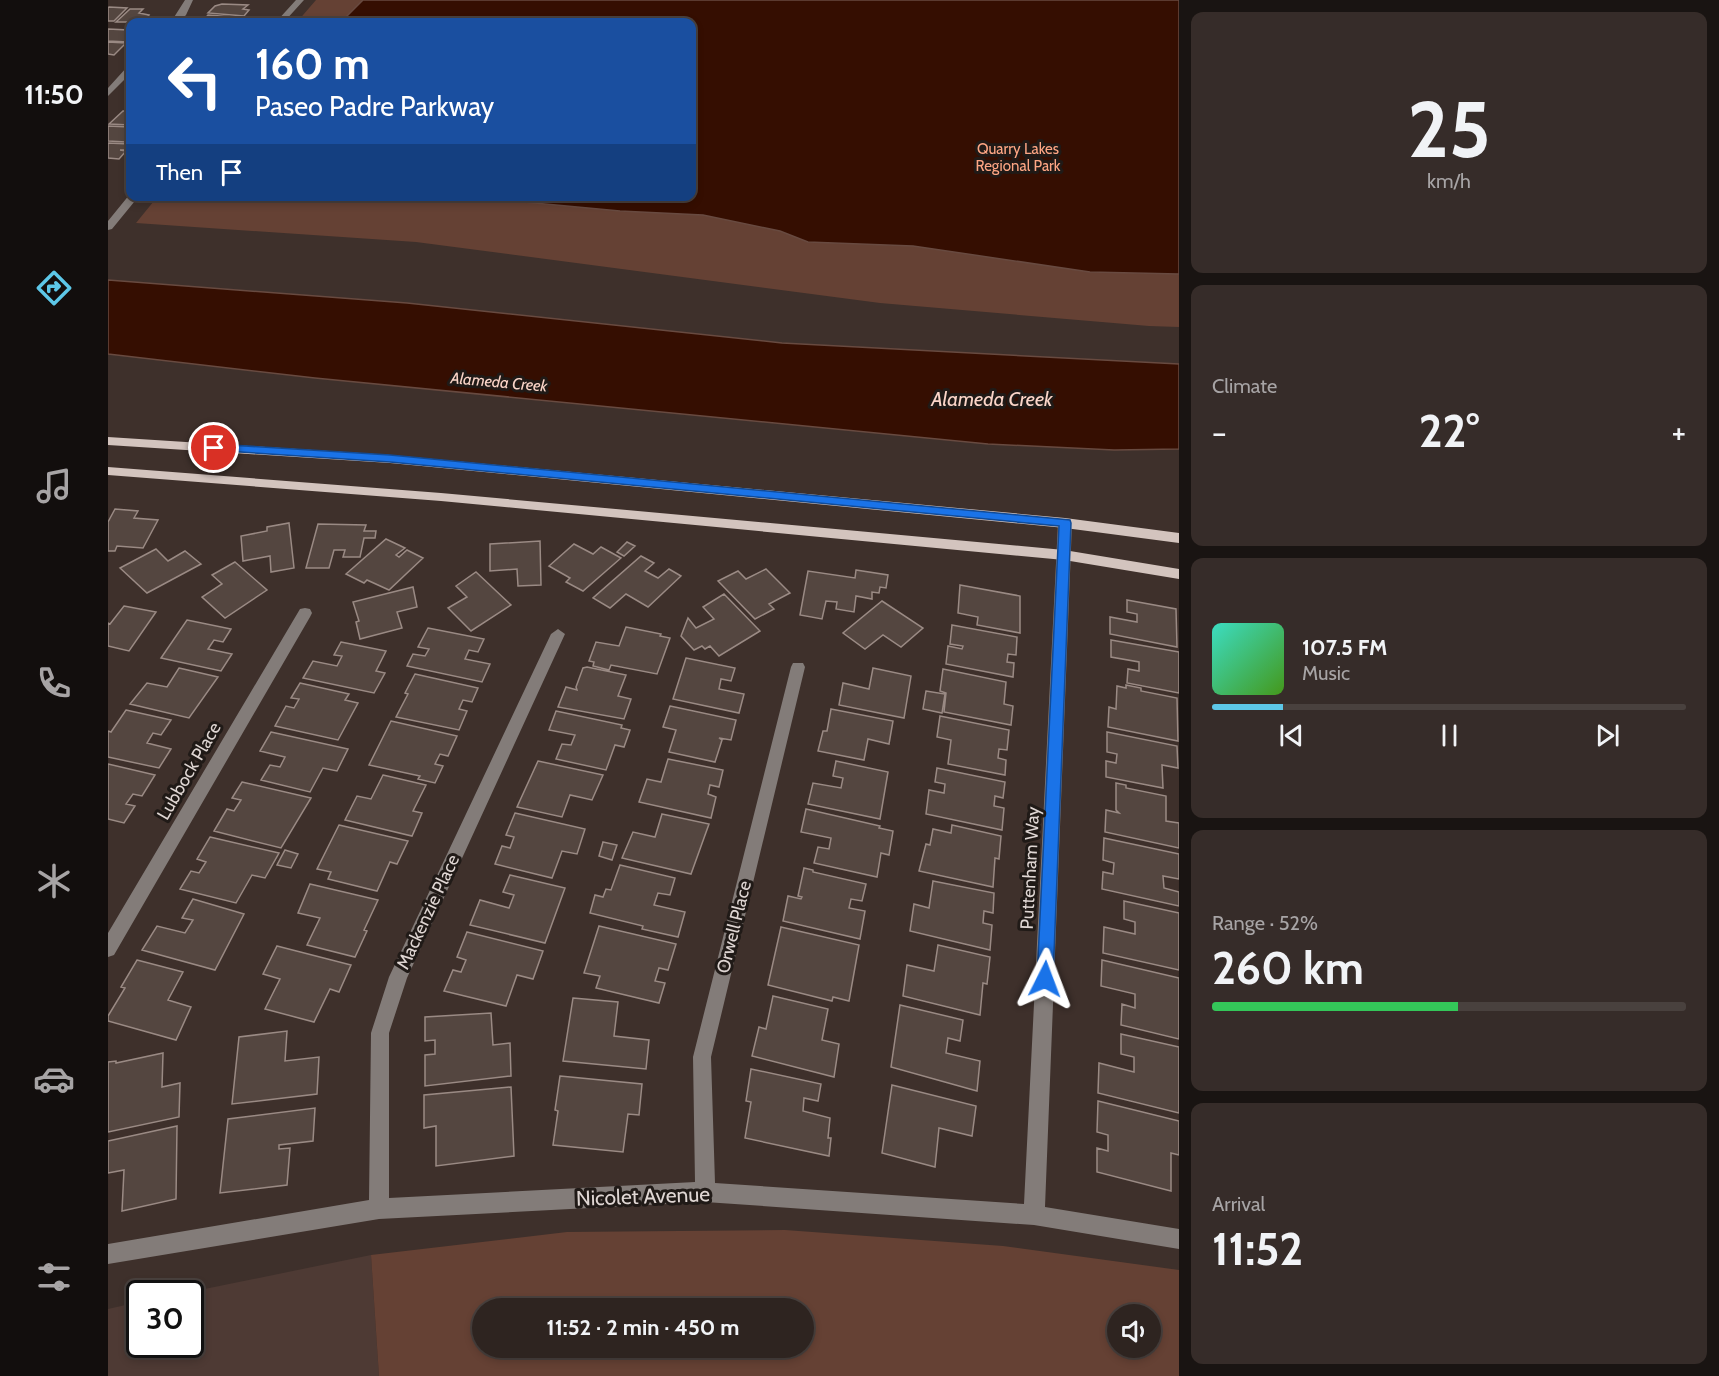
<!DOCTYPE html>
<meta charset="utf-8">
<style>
:root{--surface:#2e2420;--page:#362c29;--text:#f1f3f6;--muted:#a7a4a5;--line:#49413e;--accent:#5dc7e8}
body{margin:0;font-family:Cabin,sans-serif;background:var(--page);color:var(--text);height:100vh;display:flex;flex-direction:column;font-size:22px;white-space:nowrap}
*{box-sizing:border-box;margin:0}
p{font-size:20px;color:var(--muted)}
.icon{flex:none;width:33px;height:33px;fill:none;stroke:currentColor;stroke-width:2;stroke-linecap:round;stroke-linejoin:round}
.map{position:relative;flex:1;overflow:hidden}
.sheet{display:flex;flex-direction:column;gap:12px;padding:12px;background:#191412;width:540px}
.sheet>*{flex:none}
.hud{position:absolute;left:18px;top:18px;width:570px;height:183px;border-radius:12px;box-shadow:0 3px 9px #0003,0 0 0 2px var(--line);background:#1a4fa0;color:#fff;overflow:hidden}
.fabs{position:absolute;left:999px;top:1304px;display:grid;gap:12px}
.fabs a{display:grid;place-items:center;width:54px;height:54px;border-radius:50%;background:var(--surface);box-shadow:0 3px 9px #0003,0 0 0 2px var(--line);font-size:30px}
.speed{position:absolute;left:18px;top:1280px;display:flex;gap:12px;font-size:30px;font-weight:700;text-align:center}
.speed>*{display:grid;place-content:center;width:78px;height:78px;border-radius:50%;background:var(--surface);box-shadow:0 3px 9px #0003,0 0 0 2px var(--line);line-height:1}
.speed .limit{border:3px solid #111;border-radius:9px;background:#fff;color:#111}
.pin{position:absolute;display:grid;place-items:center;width:51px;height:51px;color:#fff;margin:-26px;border:3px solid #fff;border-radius:50%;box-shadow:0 2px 6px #0007}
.me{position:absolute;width:66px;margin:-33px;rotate:3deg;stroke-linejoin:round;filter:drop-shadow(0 0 4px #0008)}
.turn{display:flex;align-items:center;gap:21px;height:126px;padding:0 30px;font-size:27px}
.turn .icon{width:78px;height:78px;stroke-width:2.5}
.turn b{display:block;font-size:42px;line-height:51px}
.then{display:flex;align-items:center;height:57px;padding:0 30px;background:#0003;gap:12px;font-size:22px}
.big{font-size:45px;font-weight:800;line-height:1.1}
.sheet .card{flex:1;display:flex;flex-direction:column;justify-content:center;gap:9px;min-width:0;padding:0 21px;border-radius:12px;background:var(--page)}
.sheet .dial{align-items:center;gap:0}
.dial b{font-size:78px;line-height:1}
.song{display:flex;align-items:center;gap:18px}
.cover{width:72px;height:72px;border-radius:9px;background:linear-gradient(135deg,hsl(170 70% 55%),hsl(100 70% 35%))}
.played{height:6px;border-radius:3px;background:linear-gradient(90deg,var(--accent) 15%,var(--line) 15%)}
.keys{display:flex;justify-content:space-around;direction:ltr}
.heat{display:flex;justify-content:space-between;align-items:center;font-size:33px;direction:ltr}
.charge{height:9px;border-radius:4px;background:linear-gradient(90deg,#34c759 52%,var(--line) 0)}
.trip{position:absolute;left:364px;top:1298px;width:342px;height:60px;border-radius:30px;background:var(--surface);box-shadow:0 3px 9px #0003,0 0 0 2px var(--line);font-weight:800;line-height:60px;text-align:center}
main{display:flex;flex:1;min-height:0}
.tab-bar{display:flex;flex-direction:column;width:108px;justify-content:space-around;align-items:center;background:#120e0d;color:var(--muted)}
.tab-bar .icon{width:42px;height:42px}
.tab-bar .current{color:var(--accent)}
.tab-bar b{font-size:27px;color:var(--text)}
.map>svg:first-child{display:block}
.built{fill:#4e3a34}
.green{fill:#654134;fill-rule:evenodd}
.water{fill:#350e01;stroke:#684a40;stroke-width:1.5}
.building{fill:#544640;stroke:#9a8a84;stroke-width:1.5}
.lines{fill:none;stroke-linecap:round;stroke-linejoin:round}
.minor{fill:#837c79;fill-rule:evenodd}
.major{fill:#d3c4be;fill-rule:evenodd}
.route{fill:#1a73e8;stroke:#114b97;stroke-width:1.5}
.labels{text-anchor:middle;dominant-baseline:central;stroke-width:6;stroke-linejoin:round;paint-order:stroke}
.far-park-label{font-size:15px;fill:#fea684;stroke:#201a17}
.far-water-label{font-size:16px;font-style:italic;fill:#fbd5c8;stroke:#201a17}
.street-label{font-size:18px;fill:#dfd6d3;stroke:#201a17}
.water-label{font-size:20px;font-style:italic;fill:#fbd5c8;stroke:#201a17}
.near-street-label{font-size:21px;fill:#dfd6d3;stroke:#201a17}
</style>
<main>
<nav class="tab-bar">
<b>11:50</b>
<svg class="icon current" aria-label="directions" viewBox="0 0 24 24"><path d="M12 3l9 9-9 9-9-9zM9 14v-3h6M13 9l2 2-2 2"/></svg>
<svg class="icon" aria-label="music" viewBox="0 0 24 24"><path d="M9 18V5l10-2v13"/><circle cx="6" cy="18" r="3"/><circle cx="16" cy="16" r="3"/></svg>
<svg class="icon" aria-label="phone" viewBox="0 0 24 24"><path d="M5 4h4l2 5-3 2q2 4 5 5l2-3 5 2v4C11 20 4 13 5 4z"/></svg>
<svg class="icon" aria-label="climate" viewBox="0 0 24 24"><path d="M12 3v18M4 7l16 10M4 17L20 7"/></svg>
<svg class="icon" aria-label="car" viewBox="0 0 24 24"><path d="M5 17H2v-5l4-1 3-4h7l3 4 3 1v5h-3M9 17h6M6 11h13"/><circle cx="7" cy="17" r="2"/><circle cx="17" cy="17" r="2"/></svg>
<svg class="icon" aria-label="filters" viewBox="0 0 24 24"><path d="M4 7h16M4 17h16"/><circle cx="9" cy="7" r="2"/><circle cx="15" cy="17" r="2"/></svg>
</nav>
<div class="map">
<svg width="1071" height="1376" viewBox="0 0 1071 1376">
<rect width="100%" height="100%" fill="#3e302b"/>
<path class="built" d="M 263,1255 L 271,1376 L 0,1376 L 0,1309 L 31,1302 L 32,1344 L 82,1344 L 82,1293 L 77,1293 Z"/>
<path class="green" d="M 208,0 L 1071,0 L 1071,327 L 1041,326 L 772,303 L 308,242 L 28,223 L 50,196 L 584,196 L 584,22 L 189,22 Z
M 677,1230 L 895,1246 L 1071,1270 L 1071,1376 L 271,1376 L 263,1255 L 459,1232 ZM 375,1308 L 696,1308 L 696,1347 L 375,1347 ZM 1010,1314 L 1042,1314 L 1042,1347 L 1010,1347 Z"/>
<path class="water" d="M 255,0 L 1071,0 L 1071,274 L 982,272 L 805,246 L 700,242 L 672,231 L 595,215 L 512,211 L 363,197 L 584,196 L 584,22 L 233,22 Z
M 0,280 L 299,303 L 674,343 L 1071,364 L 1071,449 L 1006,450 L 880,444 L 207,378 L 0,354 Z"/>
<path class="building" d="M 114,4 L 140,5 L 135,9 L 141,10 L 136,16 L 100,13 L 107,6 Z
M 0,8 L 1,7 L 19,8 L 6,21 L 0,21 Z
M 22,9 L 35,9 L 31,13 L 41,15 L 38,19 L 42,19 L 39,22 L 8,22 Z
M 100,15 L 138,18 L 134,22 L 94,22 Z
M 0,29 L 20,30 L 19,31 L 22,32 L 22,39 L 20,42 L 0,41 Z
M 0,42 L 18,43 L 6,55 L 0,54 Z
M 15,111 L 22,111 L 22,125 L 1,124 Z
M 0,126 L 22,127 L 22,136 L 18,142 L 0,141 Z
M 0,143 L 22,144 L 22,146 L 19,150 L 12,150 L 18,151 L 11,159 L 0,158 Z
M 7,509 L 30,511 L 26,518 L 50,520 L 35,548 L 9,546 L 7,551 L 0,551 L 0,522 Z
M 181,523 L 186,568 L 163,572 L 162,556 L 135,561 L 133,536 L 159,531 L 159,527 Z
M 210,524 L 258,525 L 256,531 L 268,531 L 267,538 L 256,538 L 252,557 L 235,557 L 237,550 L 226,550 L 221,568 L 198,568 Z
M 278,539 L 297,548 L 288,555 L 291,557 L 299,550 L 315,558 L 281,590 L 259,580 L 256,583 L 238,574 Z
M 432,541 L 433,585 L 410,586 L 409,569 L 382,571 L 382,544 Z
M 519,542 L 527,546 L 516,556 L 509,552 Z
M 466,544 L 485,554 L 493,547 L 513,558 L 475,591 L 458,582 L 462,578 L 441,566 Z
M 48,549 L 60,561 L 77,551 L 93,564 L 39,593 L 12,568 Z
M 533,556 L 546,563 L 537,571 L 550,578 L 561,569 L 573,576 L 540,607 L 518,594 L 502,608 L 485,598 Z
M 127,562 L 159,590 L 117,618 L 94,597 L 114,584 L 104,575 Z
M 658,569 L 682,593 L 661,604 L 666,609 L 647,619 L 610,581 L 630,571 L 638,579 Z
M 748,570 L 780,575 L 778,588 L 772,587 L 771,593 L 764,592 L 764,599 L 748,596 L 746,612 L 728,609 L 729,602 L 718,601 L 714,619 L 692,615 L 700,571 L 747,578 Z
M 368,572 L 403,605 L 363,631 L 340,608 L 359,597 L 348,586 Z
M 852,585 L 912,596 L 912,633 L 869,625 L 870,617 L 850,613 Z
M 305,587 L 309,607 L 289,612 L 294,628 L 252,639 L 248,622 L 251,621 L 245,602 Z
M 616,594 L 652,631 L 611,656 L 602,646 L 597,649 L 594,646 L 586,650 L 573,636 L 580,618 L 588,628 L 606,619 L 595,607 Z
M 1019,600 L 1068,609 L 1069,647 L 1002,634 L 1002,617 L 1029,622 L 1029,614 L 1019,612 Z
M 774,601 L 815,628 L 793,647 L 775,635 L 757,649 L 735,633 Z
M 16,606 L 48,612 L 21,651 L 0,646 L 0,623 L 2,624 Z
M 79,620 L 123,629 L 115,642 L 106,640 L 100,649 L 124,654 L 113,671 L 53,658 Z
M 844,625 L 909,637 L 908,655 L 900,654 L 899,662 L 906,663 L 905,677 L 838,664 L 840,646 L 854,649 L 855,646 L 842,644 Z
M 518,627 L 553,634 L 552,636 L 562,638 L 549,674 L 503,665 L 501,670 L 485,666 L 486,662 L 481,661 L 488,642 L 511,646 Z
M 320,628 L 376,639 L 370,652 L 361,650 L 357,659 L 382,664 L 374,682 L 299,666 L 305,654 L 317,656 L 321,649 L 310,647 Z
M 1003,640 L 1071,652 L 1071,693 L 1019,683 L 1020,669 L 1031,671 L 1031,662 L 1003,657 Z
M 233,642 L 278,651 L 268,671 L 277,673 L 266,693 L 195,678 L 205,661 L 229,666 L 234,656 L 226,655 Z
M 578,658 L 627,668 L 623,681 L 613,679 L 611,689 L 636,694 L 631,713 L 565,699 Z
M 479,667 L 518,675 L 510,696 L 523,699 L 516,719 L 450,707 L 458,687 L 469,690 L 468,687 L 475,668 Z
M 71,668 L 110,677 L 81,718 L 22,704 L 39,683 L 59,687 Z
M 765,668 L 803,676 L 796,718 L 731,705 L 735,683 L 761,689 Z
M 835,669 L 898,682 L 896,704 L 905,706 L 903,725 L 836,712 L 838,693 L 832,691 Z
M 307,674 L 370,688 L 364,702 L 355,700 L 351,709 L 359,711 L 351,730 L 288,717 L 300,694 L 297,693 Z
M 192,683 L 241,694 L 237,700 L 250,703 L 230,740 L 167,726 L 178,706 L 186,708 L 191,699 L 183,698 Z
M 1018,685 L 1033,688 L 1033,691 L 1069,698 L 1070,741 L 1000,727 L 1001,707 L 1008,709 L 1009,686 L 1018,688 Z
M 818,691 L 837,694 L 834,713 L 815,709 Z
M 562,706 L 628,720 L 623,740 L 611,738 L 614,740 L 607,762 L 561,752 L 568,730 L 555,727 Z
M 723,709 L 785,721 L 781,744 L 760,739 L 756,760 L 710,751 L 715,731 L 719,731 Z
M 18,710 L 63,720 L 53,735 L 45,733 L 39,743 L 63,749 L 51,768 L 0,757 L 0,731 L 3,732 Z
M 448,711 L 514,725 L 513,728 L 522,730 L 516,747 L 507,745 L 498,770 L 448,759 L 454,744 L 463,745 L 467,735 L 441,730 Z
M 832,716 L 901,730 L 899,750 L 891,749 L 890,758 L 898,760 L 897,775 L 840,764 L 843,740 L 829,737 Z
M 283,721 L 349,736 L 340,756 L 332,754 L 327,764 L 335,766 L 327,783 L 310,779 L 312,776 L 261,765 Z
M 163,732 L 240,749 L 229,771 L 215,768 L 202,792 L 153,780 L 162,765 L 172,767 L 177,757 L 152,751 Z
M 999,732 L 1069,746 L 1070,768 L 1054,765 L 1055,788 L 998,777 L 998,761 L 1008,763 L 1009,754 L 999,752 Z
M 560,759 L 615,770 L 611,787 L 602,785 L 600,794 L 608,797 L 603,818 L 531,802 L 539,779 L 553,782 Z
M 430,761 L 495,775 L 484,800 L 462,795 L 454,817 L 409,807 Z
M 728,761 L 780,772 L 772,819 L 700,804 L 705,783 L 733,788 L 735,778 L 725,776 Z
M 0,764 L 47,775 L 34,796 L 25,794 L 18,804 L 27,806 L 16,823 L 0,819 Z
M 829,768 L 897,782 L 895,798 L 887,796 L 886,806 L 896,808 L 894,830 L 818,814 L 821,790 L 836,793 L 837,784 L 827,782 Z
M 275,775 L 318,785 L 305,811 L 314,813 L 304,836 L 237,820 L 249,796 L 263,799 Z
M 134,782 L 203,798 L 173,848 L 106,831 L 119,809 L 126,811 L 133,800 L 124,798 Z
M 1008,783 L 1018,785 L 1018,788 L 1058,796 L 1058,821 L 1071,823 L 1071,848 L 997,832 L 998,810 L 1011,813 L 1008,810 Z
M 698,809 L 772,826 L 771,828 L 785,831 L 781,855 L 773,853 L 769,877 L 706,863 L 710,847 L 721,849 L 723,838 L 693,832 Z
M 407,813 L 477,829 L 469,854 L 454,851 L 444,878 L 387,864 L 394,846 L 402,848 L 406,837 L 398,835 Z
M 554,814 L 601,824 L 583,874 L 514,858 L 525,832 L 547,837 Z
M 231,825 L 300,841 L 289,864 L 282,862 L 269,891 L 220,879 L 223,872 L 209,869 Z
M 844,825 L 893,836 L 891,859 L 887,858 L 885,887 L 811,871 L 818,844 L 822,845 L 825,829 L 843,833 Z
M 102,837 L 171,853 L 157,878 L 144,875 L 128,903 L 72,889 L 83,871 L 91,873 L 98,862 L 89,859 Z
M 996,838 L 1071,854 L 1071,879 L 1055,876 L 1056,888 L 1071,892 L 1071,906 L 994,889 L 995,872 L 1005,874 L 1006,863 L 995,860 Z
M 495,842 L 509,845 L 504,860 L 491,856 Z
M 177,850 L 190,854 L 183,868 L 169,865 Z
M 512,865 L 567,878 L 562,895 L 550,893 L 546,905 L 577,912 L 570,937 L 534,929 L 535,926 L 482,913 L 487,895 L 495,897 L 498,889 L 503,890 Z
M 696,868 L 705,870 L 705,872 L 758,884 L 754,901 L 743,899 L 741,908 L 757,911 L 752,939 L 675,921 L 680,896 L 693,899 L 694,897 L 690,896 Z
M 402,875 L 457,888 L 437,943 L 362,925 L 372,900 L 401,908 L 406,895 L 395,892 Z
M 825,881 L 886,893 L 885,913 L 876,911 L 875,923 L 884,925 L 882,950 L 802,931 L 806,904 L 821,908 Z
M 202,884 L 270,900 L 256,930 L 259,931 L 247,957 L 199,945 L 212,918 L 190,913 Z
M 85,899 L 136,914 L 107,970 L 34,950 L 49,926 L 77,933 L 85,920 L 74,918 Z
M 1016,901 L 1071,913 L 1071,970 L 995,953 L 996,927 L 1027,934 L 1027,922 L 1016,919 Z
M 491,926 L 568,944 L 560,970 L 551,968 L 547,981 L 557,983 L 551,1003 L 488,988 L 492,976 L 476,973 Z
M 673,927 L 751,945 L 741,1001 L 725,997 L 724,1001 L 660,985 Z
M 359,932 L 435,951 L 425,979 L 409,975 L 398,1006 L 336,991 L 345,970 L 353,972 L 358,960 L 349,957 Z
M 830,945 L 882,957 L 879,984 L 875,983 L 872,1015 L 795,996 L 799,965 L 826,971 Z
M 169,946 L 243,965 L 231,992 L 222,989 L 206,1022 L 157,1009 L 172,979 L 155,974 Z
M 29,960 L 75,972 L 60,1000 L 83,1007 L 68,1040 L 0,1021 L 0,1016 L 17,988 L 13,987 Z
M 994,960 L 1071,978 L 1071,1039 L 1013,1025 L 1014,1004 L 1027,1008 L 1027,994 L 993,986 Z
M 665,996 L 720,1009 L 714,1040 L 731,1044 L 726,1077 L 644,1056 L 651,1027 L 658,1029 Z
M 465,998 L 510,1002 L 506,1036 L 541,1040 L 538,1069 L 455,1061 Z
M 792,1005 L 855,1020 L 852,1041 L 840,1038 L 838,1053 L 872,1061 L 869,1091 L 783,1067 Z
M 383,1013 L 385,1045 L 402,1043 L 403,1076 L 317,1086 L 317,1055 L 327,1054 L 327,1040 L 317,1041 L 317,1017 Z
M 179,1031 L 177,1061 L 211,1057 L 209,1094 L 124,1104 L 131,1037 Z
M 1013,1034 L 1071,1047 L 1071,1113 L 990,1093 L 991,1063 L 1026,1072 L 1026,1057 L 1013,1054 Z
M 55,1053 L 54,1087 L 72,1083 L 71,1117 L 0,1132 L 0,1062 L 8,1061 L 8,1063 Z
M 643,1069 L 713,1084 L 710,1101 L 696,1098 L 695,1111 L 722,1118 L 720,1138 L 723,1138 L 721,1156 L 637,1138 L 643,1102 L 638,1101 Z
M 452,1076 L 534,1084 L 531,1115 L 520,1114 L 515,1152 L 445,1145 L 450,1111 L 447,1110 Z
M 784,1085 L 868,1106 L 864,1136 L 831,1128 L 827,1167 L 774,1153 Z
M 403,1087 L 406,1156 L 328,1166 L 328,1126 L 316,1128 L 316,1095 Z
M 990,1101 L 1071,1121 L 1071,1155 L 1063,1153 L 1063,1191 L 989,1172 L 989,1148 L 1000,1151 L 1000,1135 L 989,1132 Z
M 207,1108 L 205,1141 L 171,1145 L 171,1149 L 182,1148 L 179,1185 L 112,1193 L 120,1119 Z
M 69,1126 L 68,1199 L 14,1211 L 16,1170 L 0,1173 L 0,1141 Z"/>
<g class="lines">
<path class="minor" d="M 77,0 L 85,0 L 78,15 L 71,22 L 63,22 Z
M 188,0 L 196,0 L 176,22 L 168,22 Z
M 19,67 L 22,67 L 22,74 L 0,96 L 0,88 Z
M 22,194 L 22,196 L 31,196 L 4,229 L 0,230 L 0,221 Z
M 957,518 L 964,523 L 937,1207 L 1071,1229 L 1071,1249 L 926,1225 L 597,1202 L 271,1219 L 0,1264 L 0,1244 L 261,1200 L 263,1033 L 281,977 L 443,634 L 450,629 L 457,634 L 299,978 L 281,1033 L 281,1198 L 587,1182 L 585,1057 L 683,667 L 685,663 L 695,663 L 697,667 L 603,1057 L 607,1183 L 916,1204 L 950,523 Z
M 197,608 L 202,609 L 204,613 L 202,617 L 6,955 L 0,957 L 0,933 L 192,609 Z"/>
<path class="major" d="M 0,437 L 282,455 L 957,518 L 1071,533 L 1071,543 L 957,528 L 282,463 L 0,445 Z
M 0,467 L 333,493 L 956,550 L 1071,569 L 1071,579 L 956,560 L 333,501 L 0,475 Z"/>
</g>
<path class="route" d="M 106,444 L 282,455 L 962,520 L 963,523 L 945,979 L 943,985 L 937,987 L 931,985 L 929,979 L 951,526 L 282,462 L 102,450 L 102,445 Z"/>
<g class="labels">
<g class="far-park-label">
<text x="910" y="149">Quarry Lakes<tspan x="910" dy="17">Regional Park</tspan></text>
</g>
<g class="far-water-label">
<text transform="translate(391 382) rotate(5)">Alameda Creek</text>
</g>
<g class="street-label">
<text transform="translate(81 771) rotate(-60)">Lubbock Place</text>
<text transform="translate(922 868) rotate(-87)">Puttenham Way</text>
<text transform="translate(320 912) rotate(-65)">Mackenzie Place</text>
<text transform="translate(626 927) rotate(-76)">Orwell Place</text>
</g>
<g class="water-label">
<text x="884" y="399">Alameda Creek</text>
</g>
<g class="near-street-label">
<text transform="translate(535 1196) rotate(-2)">Nicolet Avenue</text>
</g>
</g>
</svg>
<div class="fabs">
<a><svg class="icon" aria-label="sound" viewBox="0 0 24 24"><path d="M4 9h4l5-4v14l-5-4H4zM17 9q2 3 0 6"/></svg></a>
</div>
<div class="speed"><div class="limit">30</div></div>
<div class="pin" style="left:106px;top:448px;background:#d93025"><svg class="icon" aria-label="arrive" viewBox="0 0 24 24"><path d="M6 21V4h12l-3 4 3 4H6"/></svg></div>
<svg class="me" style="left:937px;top:979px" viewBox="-20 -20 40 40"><path d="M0-17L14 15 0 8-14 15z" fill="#1a73e8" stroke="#fff" stroke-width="4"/></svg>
<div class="trip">11:52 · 2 min · 450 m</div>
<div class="hud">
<div class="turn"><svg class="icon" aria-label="left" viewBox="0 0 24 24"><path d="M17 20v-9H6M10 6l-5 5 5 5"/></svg><div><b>160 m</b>Paseo Padre Parkway</div></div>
<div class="then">Then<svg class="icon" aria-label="arrive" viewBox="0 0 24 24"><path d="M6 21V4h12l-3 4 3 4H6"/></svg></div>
</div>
</div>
<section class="sheet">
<div class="card dial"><b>25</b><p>km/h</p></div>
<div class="card"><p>Climate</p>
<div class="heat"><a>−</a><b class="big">22°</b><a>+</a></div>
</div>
<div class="card">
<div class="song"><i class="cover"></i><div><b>107.5 FM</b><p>Music</p></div></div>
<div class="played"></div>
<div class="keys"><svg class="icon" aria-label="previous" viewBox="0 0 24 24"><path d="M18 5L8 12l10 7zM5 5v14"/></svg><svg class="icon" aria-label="pause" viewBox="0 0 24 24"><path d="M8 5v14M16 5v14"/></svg><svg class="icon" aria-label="next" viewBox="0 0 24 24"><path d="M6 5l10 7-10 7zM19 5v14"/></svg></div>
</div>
<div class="card"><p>Range · 52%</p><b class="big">260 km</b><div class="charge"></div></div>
<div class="card"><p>Arrival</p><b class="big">11:52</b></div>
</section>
</main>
